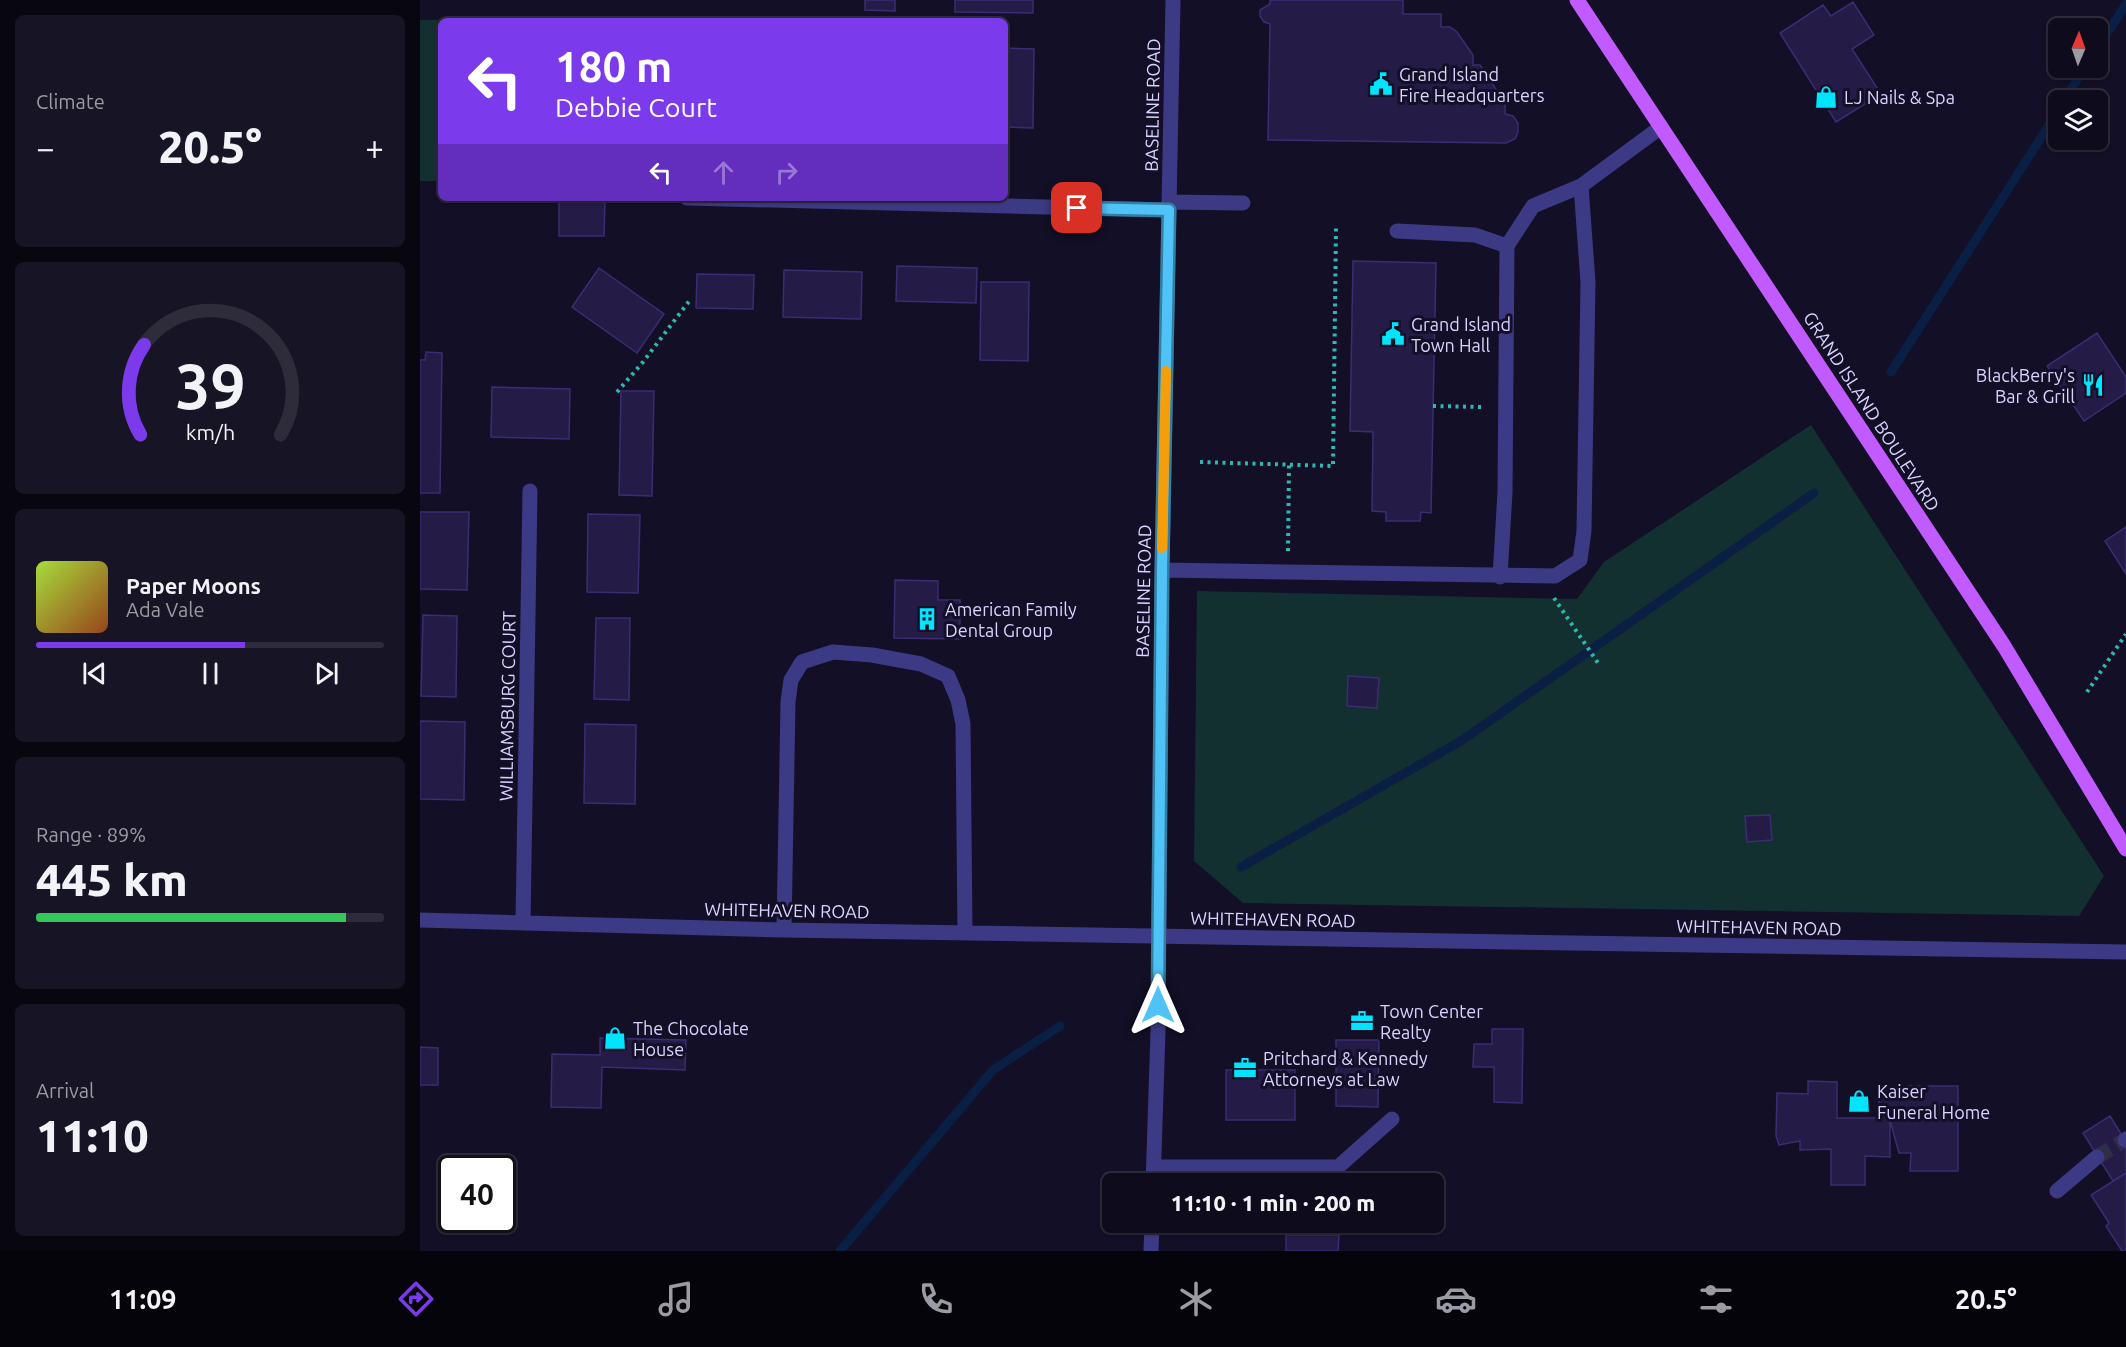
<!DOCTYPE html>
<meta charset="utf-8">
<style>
:root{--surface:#0e0b1c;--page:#171425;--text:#f1f3f6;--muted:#9b9ba3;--line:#2e2b3b;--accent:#7c3aed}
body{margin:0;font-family:Ubuntu,sans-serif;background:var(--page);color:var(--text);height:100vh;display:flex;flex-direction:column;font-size:22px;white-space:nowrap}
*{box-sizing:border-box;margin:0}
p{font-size:20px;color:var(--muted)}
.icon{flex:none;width:33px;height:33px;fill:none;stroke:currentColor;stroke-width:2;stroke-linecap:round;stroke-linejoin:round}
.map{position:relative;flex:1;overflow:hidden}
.sheet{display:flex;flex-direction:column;gap:15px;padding:15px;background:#08060f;width:420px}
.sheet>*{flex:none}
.hud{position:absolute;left:18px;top:18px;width:570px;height:183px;border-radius:9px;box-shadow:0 2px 4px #0004,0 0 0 2px var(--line);background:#7c3aed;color:#fff;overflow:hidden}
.needle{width:39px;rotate:2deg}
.fabs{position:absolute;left:1628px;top:18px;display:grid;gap:12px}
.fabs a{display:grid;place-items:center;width:60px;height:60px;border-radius:9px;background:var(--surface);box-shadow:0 2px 4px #0004,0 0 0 2px var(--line);font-size:30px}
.speed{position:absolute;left:18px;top:1155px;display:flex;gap:12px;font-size:30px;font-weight:700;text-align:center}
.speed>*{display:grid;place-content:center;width:78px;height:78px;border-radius:50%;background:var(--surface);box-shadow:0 2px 4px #0004,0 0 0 2px var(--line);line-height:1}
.speed .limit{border:3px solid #111;border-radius:9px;background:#fff;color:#111}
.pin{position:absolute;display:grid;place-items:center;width:51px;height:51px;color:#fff;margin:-26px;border-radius:12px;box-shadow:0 3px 9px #0006}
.me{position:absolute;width:66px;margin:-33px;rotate:0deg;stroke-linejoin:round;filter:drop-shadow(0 0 4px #0008)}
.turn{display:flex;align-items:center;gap:21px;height:126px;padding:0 18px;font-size:27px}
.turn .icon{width:78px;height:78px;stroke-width:2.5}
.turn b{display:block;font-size:42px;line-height:51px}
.lanes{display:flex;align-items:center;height:57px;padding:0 18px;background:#0003;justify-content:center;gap:30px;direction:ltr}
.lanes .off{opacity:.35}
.big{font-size:45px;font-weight:800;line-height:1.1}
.sheet .tile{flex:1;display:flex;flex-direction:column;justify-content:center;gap:9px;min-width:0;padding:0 21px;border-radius:9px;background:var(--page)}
.sheet .dial{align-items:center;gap:0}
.dial svg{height:156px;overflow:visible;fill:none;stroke:var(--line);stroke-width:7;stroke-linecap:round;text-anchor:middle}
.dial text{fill:var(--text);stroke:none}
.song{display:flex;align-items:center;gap:18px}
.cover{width:72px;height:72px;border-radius:9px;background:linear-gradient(135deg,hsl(80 70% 55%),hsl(20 70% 35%))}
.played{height:6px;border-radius:3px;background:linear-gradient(90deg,var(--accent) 60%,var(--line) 60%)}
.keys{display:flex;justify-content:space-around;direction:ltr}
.heat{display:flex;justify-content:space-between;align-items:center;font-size:33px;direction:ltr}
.charge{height:9px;border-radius:4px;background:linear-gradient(90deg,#34c759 89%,var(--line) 0)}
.trip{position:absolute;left:682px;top:1173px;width:342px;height:60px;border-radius:9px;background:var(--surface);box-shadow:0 2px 4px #0004,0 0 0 2px var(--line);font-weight:800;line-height:60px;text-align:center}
.dock{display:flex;height:96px;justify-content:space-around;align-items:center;background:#06040b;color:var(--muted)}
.dock .icon{width:42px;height:42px}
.dock .current{color:var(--accent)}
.dock b{font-size:27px;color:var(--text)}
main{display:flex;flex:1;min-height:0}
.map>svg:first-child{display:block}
.green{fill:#12302f}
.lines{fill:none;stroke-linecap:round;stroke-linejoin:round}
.stream{stroke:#0a1f44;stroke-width:9}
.building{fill:#241b47;stroke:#3b2d73;stroke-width:1.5}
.minor-tunnel{stroke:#312d47;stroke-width:15;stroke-dasharray:15 8;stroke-linecap:butt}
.path{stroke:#2fb8b0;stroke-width:4;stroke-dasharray:3 4.5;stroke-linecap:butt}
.minor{stroke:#3d3a85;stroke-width:15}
.major{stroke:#c25bff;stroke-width:15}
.route-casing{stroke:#337fa1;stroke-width:15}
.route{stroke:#4fc3f7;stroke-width:10}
.slow{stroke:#f59e0b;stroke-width:10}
.labels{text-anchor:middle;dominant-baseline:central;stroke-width:6;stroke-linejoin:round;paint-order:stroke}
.poi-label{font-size:18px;fill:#d9d4ff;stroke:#130f26;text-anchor:start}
.street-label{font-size:18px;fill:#d9d4ff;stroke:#130f26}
</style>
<main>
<section class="sheet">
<div class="tile"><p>Climate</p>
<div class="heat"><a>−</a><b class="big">20.5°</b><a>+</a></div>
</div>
<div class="tile dial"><svg viewBox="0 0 100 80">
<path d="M14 69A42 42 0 1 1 86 69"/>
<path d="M14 69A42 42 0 0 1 16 23" stroke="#7c3aed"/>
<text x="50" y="56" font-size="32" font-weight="700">39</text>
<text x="50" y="72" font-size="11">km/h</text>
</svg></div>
<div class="tile">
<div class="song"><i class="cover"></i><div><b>Paper Moons</b><p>Ada Vale</p></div></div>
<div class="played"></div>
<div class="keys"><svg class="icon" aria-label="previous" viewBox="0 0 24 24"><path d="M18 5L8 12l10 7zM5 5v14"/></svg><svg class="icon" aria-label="pause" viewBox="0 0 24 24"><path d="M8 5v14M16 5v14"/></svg><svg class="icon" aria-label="next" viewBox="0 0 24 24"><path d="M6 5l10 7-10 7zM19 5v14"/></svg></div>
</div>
<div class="tile"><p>Range · 89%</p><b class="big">445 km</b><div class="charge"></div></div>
<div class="tile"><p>Arrival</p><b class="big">11:10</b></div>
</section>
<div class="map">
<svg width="1706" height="1251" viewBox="0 0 1706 1251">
<rect width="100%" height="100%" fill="#130f26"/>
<path class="green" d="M 0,20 L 26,20 L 21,21 L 21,181 L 0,181 Z
M 1391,425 L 1684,876 L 1659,916 L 823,903 L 774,861 L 777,591 L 1157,599 L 1184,562 Z"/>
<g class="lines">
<path class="stream" d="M 1677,49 L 1706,4
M 1644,100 L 1665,68
M 1471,372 L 1638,111
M 821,867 L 1041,741 L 1394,493
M 420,1251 L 573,1070 L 640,1026"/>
</g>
<path class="building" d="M 445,0 L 475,0 L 475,11 L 445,10 Z
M 535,0 L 613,0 L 613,13 L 535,12 Z
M 850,0 L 983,0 L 983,14 L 1021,14 L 1021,27 L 1030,27 L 1037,32 L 1053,55 L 1053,65 L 1060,65 L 1085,103 L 1085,114 L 1093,116 L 1098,123 L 1098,132 L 1095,139 L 1086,143 L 848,140 L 850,24 L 844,22 L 840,16 L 840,10 L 850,4 Z
M 1433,2 L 1454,35 L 1432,49 L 1461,94 L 1416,122 L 1360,33 L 1403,5 L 1411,16 Z
M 585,48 L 614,49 L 613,128 L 585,127 Z
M 139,198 L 185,198 L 184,236 L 139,236 Z
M 933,261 L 1016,263 L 1011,513 L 1001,512 L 1000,521 L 966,521 L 966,512 L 952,511 L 953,432 L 930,431 Z
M 477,266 L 557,268 L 556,303 L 476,301 Z
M 179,268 L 244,314 L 217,353 L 152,307 Z
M 364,270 L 442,272 L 441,319 L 363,317 Z
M 277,274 L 334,275 L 333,309 L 276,308 Z
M 561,282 L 609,282 L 608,361 L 560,360 Z
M 1677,333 L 1706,377 L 1706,393 L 1664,421 L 1627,366 Z
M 6,352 L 22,353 L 20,493 L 0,493 L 0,360 L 5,360 Z
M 72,387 L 150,389 L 149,439 L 71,437 Z
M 201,391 L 234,391 L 232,496 L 199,495 Z
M 0,512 L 49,512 L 47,590 L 0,589 Z
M 168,514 L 220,515 L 218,593 L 167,592 Z
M 1706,527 L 1706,574 L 1685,541 Z
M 475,580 L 518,581 L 518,600 L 540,600 L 540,639 L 474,638 Z
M 3,615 L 37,616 L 36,697 L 1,696 Z
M 176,618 L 210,618 L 209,700 L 174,699 Z
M 928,676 L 959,678 L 957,708 L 927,706 Z
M 0,721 L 45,722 L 44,800 L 0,799 Z
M 165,724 L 216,725 L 215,804 L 164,803 Z
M 1350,815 L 1352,840 L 1327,842 L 1325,816 Z
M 1072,1029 L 1103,1029 L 1102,1103 L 1074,1102 L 1074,1067 L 1053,1067 L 1054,1044 L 1072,1044 Z
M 180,1038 L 266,1040 L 265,1070 L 182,1067 L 181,1108 L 131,1107 L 132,1054 L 180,1055 Z
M 916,1040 L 959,1040 L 958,1107 L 916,1106 Z
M 0,1047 L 18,1048 L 18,1085 L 0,1085 Z
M 806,1070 L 875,1070 L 875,1120 L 806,1120 Z
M 1388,1081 L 1417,1082 L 1417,1118 L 1459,1118 L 1459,1091 L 1479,1086 L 1538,1086 L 1538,1171 L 1490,1171 L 1491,1153 L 1479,1153 L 1470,1120 L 1470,1157 L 1445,1156 L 1445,1185 L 1411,1185 L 1411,1149 L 1380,1150 L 1380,1141 L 1359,1145 L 1356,1136 L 1357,1093 L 1388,1094 Z
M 1690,1116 L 1706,1142 L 1706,1173 L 1693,1181 L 1663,1133 Z
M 1706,1173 L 1706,1251 L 1702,1251 L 1686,1226 L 1689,1223 L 1671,1195 Z
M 866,1235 L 919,1235 L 918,1251 L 866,1251 Z"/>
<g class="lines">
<path class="minor-tunnel" d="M 1677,1157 L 1705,1140"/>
<path class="path" d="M 197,392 L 223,362 L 270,300
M 1013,406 L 1064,407
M 780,462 L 913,466 L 916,228
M 868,551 L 869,465
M 1134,598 L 1180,666
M 1667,692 L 1706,634"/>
<path class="minor" d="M 267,198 L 749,210
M 749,202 L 823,203
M 977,231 L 1055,235 L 1087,246
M 742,570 L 1135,576 L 1160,560 L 1164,531 L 1168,282 L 1161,186 L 1241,127
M 1080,577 L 1085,492 L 1087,246 L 1113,206 L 1161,186
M 0,920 L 364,930 L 1706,952
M 103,922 L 110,491
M 364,930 L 368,702 L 371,680 L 382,662 L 413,652 L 452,655 L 501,664 L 528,676 L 538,700 L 543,724 L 545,933
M 1705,1140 L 1706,1139
M 734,1167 L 918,1167 L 972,1119
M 733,1184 L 738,1032 L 742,570 L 753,0
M 1637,1191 L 1677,1157
M 731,1251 L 732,1222"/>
<path class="major" d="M 1157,0 L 1584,646 L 1706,849"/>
</g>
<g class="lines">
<g class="route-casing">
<path id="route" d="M 657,208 L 749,210 L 742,570 L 738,1005"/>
</g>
<use href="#route" class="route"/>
<path class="slow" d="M 742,548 L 746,371"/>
</g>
<defs>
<g id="civic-bare" transform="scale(1.8)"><path d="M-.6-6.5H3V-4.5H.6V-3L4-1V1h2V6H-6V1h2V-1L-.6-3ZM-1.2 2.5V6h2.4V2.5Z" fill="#00e5ff" stroke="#130f26" stroke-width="2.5" paint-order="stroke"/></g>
<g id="shop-bare" transform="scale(1.8)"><path d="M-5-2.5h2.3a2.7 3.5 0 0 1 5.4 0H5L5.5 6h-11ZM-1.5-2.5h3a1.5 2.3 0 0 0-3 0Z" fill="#00e5ff" stroke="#130f26" stroke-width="2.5" paint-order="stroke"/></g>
<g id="restaurant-bare" transform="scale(1.8)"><path d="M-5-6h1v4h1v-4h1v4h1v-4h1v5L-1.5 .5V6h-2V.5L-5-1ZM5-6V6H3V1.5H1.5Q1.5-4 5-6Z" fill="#00e5ff" stroke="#130f26" stroke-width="2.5" paint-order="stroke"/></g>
<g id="building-bare" transform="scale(1.8)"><path d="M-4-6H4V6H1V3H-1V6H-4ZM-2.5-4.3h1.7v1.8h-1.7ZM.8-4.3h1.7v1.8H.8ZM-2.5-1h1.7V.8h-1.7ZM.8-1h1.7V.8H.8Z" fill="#00e5ff" stroke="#130f26" stroke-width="2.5" paint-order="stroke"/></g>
<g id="office-bare" transform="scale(1.8)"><path d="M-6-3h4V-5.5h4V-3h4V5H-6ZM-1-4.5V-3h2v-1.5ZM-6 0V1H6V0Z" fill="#00e5ff" stroke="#130f26" stroke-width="2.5" paint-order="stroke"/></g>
</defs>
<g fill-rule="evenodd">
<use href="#civic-bare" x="961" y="84"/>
<use href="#shop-bare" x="1406" y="97"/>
<use href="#civic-bare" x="973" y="334"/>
<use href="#restaurant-bare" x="1673" y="385"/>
<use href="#building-bare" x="507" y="619"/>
<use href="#office-bare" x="942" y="1021"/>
<use href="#shop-bare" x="195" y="1038"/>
<use href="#office-bare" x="825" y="1068"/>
<use href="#shop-bare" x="1439" y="1101"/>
</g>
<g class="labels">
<g class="poi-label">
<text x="979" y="74">Grand Island<tspan x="979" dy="21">Fire Headquarters</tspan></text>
<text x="1424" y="97">LJ Nails &amp; Spa</text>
<text x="991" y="324">Grand Island<tspan x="991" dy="21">Town Hall</tspan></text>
<text x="1655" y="375" text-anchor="end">BlackBerry's<tspan x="1655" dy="21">Bar &amp; Grill</tspan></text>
<text x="525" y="609">American Family<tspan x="525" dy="21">Dental Group</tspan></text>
<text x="960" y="1011">Town Center<tspan x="960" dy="21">Realty</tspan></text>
<text x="213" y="1028">The Chocolate<tspan x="213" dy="21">House</tspan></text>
<text x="843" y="1058">Pritchard &amp; Kennedy<tspan x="843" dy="21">Attorneys at Law</tspan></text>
<text x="1457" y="1091">Kaiser<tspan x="1457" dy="21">Funeral Home</tspan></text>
</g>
<g class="street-label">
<text transform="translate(732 105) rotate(-89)">BASELINE ROAD</text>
<text transform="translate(1452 411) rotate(57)">GRAND ISLAND BOULEVARD</text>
<text transform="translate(723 591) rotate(-89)">BASELINE ROAD</text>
<text transform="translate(87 706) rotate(-89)">WILLIAMSBURG COURT</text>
<text transform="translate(367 910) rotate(1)">WHITEHAVEN ROAD</text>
<text transform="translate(853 919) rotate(1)">WHITEHAVEN ROAD</text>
<text transform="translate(1339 927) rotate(1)">WHITEHAVEN ROAD</text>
</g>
</g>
</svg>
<div class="fabs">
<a><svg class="needle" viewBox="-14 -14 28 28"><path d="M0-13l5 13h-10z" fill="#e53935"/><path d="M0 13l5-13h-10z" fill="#9b9ba3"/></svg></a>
<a><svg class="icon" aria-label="layers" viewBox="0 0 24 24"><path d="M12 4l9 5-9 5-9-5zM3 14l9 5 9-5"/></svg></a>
</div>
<div class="speed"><div class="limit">40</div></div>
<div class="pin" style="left:657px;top:208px;background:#d93025"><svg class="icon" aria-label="arrive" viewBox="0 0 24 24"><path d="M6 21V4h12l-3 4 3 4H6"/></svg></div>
<svg class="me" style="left:738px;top:1005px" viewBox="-20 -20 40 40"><path d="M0-17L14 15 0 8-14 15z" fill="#4fc3f7" stroke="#fff" stroke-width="4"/></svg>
<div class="trip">11:10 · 1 min · 200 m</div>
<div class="hud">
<div class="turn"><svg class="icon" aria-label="left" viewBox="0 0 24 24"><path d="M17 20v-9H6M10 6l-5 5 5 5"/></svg><div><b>180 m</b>Debbie Court</div></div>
<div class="lanes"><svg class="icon" aria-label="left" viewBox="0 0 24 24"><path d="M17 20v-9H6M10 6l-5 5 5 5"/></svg><svg class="icon off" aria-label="ahead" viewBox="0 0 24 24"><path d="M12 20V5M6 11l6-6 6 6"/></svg><svg class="icon off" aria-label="right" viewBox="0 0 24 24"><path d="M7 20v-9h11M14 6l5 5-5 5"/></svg></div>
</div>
</div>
</main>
<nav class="dock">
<b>11:09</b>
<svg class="icon current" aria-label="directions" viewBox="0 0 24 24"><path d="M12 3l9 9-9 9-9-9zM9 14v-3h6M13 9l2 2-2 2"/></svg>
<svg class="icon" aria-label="music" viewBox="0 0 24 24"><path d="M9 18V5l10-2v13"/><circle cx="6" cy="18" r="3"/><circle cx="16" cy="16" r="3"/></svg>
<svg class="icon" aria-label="phone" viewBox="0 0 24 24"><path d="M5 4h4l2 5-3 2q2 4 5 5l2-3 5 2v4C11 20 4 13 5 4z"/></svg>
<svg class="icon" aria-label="climate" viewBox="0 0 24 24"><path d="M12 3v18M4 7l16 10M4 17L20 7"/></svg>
<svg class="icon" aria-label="car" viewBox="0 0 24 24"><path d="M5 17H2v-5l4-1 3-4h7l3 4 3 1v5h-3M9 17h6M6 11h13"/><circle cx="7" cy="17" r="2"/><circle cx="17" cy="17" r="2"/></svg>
<svg class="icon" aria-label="filters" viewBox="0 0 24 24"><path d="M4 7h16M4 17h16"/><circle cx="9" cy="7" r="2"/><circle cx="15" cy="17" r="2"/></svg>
<b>20.5°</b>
</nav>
